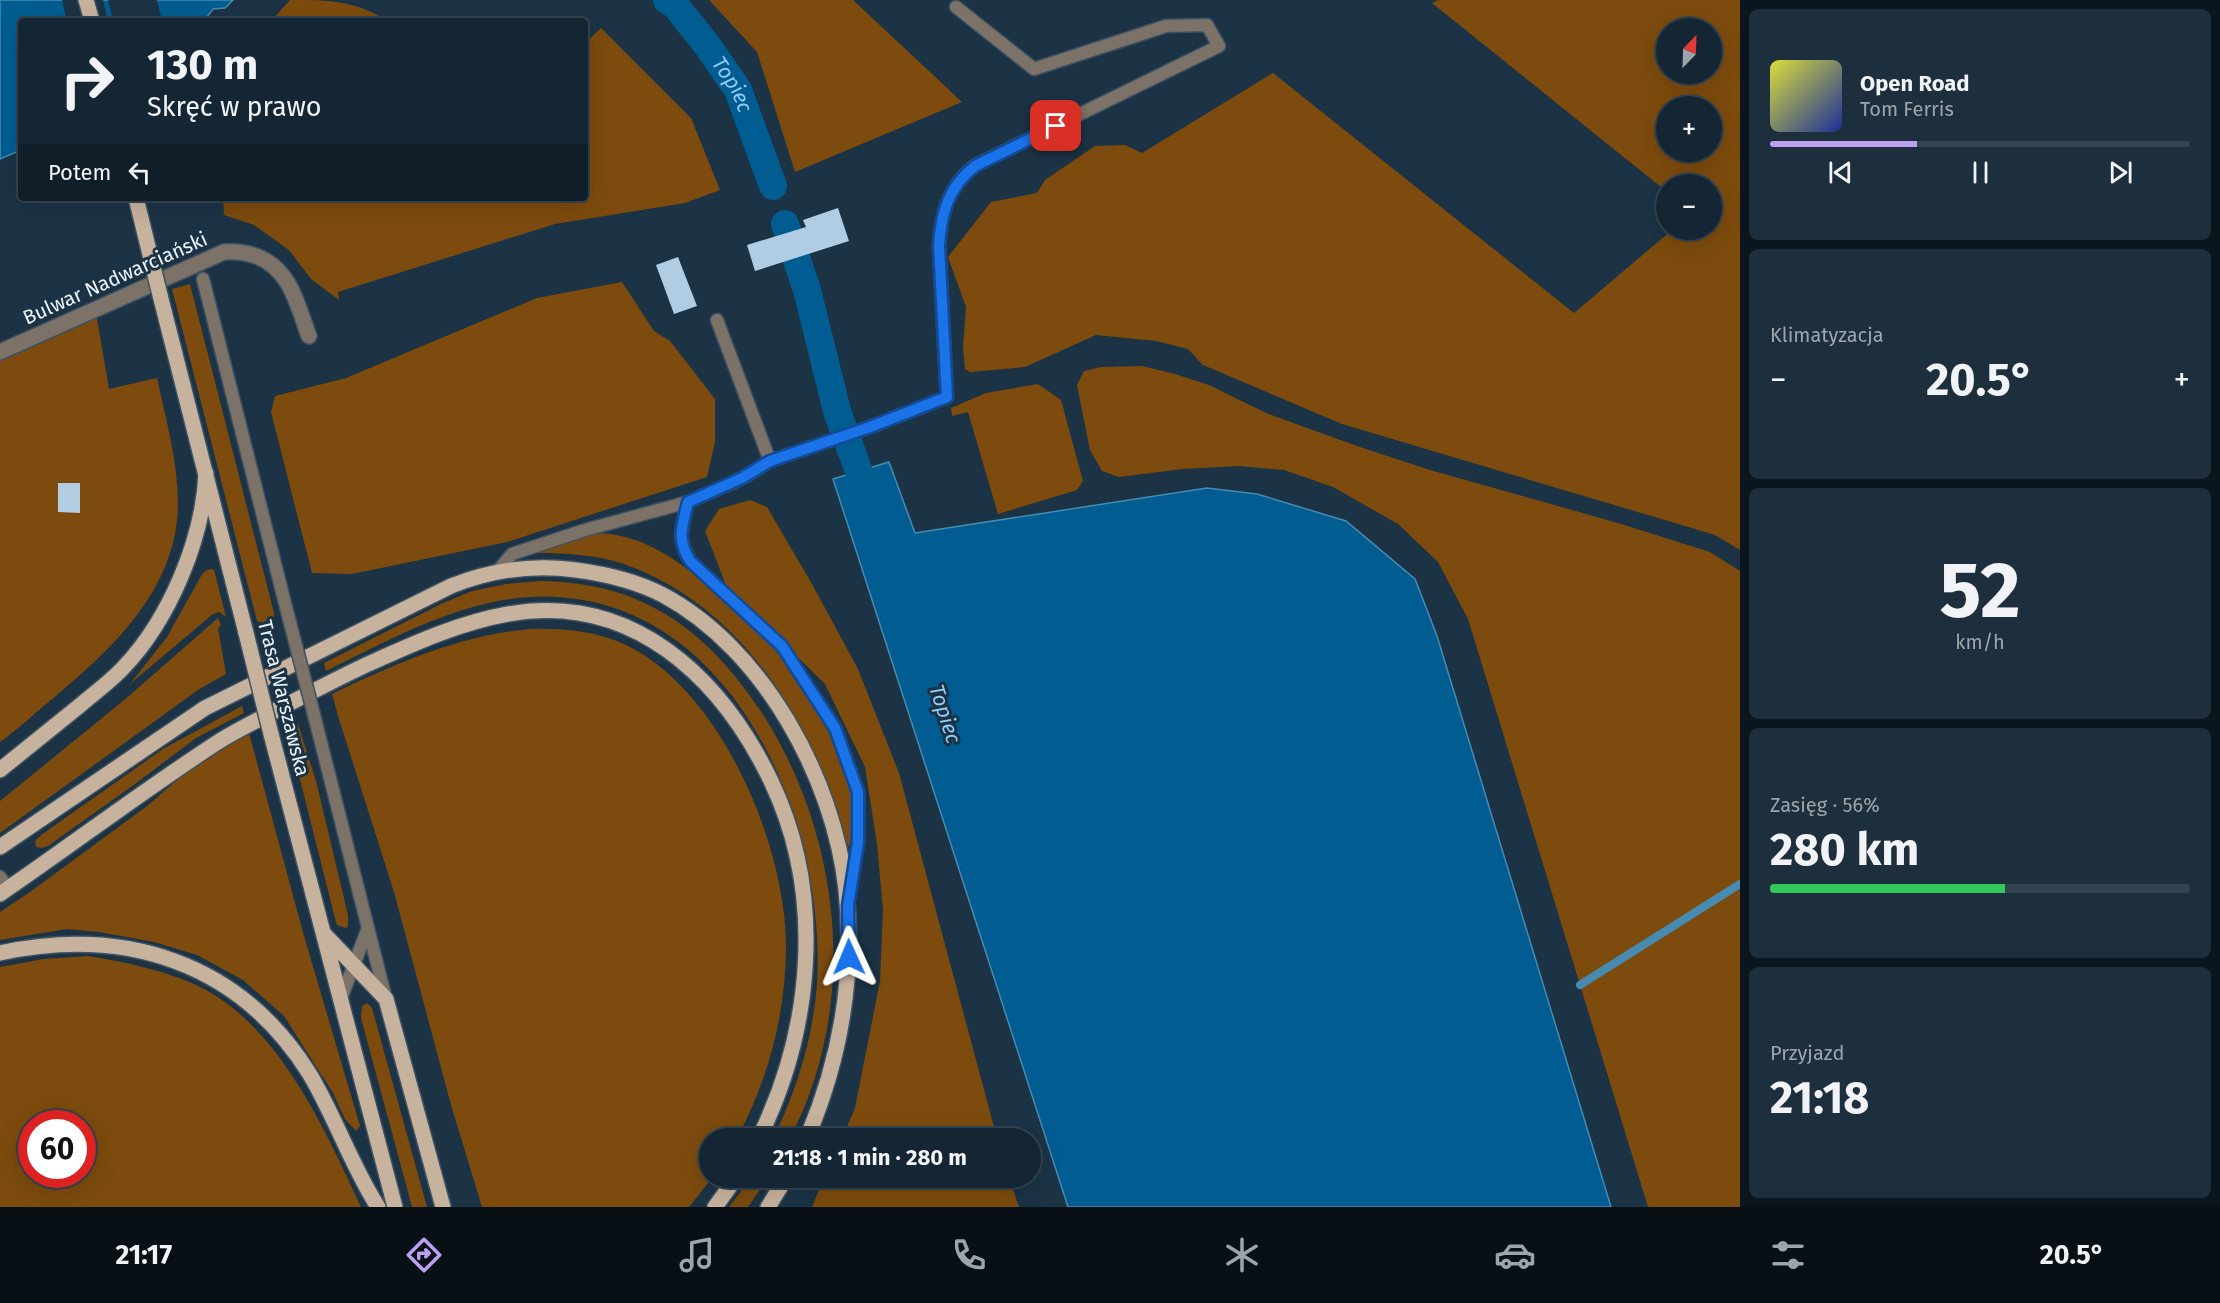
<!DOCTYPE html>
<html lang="pl">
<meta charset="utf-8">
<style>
:root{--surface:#142634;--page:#1d2e3c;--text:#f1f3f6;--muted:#9da5ac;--line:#33434f;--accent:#bca0f2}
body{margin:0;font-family:"Fira Sans",sans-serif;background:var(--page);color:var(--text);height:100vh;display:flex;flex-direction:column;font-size:22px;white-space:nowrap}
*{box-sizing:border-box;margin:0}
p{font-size:20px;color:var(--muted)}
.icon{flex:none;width:33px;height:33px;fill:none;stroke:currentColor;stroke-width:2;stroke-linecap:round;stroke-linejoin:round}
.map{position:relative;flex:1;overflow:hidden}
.panel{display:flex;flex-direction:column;gap:9px;padding:9px;background:#0b151d;width:480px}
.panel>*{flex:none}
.guide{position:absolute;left:18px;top:18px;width:570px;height:183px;border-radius:6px;box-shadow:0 6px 24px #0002,0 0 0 2px var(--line);background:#142634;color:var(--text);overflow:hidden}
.needle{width:39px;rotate:23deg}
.buttons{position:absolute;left:1656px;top:18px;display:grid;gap:12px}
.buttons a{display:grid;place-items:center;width:66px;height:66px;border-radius:50%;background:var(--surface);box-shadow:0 6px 24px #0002,0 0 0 2px var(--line);font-size:30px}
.speed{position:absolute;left:18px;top:1110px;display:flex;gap:12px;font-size:30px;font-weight:700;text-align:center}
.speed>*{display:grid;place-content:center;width:78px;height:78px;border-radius:50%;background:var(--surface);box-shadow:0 6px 24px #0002,0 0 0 2px var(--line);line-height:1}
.speed .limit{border:9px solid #d22;background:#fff;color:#111}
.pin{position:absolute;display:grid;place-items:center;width:51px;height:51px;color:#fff;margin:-26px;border-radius:12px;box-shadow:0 3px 9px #0006}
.me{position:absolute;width:66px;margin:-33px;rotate:359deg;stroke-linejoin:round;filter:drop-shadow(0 0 4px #0008)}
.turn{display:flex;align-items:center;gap:21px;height:126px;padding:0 30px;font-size:27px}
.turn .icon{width:78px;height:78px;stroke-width:2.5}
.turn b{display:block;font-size:42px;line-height:51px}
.then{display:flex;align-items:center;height:57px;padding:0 30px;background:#0003;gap:12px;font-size:22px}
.big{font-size:45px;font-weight:700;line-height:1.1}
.panel .tile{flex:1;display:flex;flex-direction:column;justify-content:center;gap:9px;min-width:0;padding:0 21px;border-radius:9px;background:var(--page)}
.panel .dial{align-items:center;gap:0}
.dial b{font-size:78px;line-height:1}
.song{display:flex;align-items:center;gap:18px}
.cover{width:72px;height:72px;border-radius:9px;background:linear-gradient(135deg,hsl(60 70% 55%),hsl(230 70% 35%))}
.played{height:6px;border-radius:3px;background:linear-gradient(90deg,var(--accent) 35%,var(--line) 35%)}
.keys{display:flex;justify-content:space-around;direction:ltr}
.heat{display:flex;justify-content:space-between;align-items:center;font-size:33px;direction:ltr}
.charge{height:9px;border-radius:4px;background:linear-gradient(90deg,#34c759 56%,var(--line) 0)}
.trip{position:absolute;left:699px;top:1128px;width:342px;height:60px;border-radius:30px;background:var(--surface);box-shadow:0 6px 24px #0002,0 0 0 2px var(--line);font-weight:700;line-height:60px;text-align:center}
.tabs{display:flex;height:96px;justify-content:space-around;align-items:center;background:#080f15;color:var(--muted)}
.tabs .icon{width:42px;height:42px}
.tabs .selected{color:var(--accent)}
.tabs b{font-size:27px;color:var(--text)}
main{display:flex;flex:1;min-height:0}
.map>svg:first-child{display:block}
.green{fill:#7c4b0d;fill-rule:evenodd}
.water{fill:#015d91;stroke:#488bb1;stroke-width:1.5}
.pier{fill:#1b3345}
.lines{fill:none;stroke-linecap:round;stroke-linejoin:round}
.stream{stroke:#488bb1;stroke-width:8}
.canal{stroke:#015d91;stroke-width:28}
.building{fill:#b1cde3}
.lane-casing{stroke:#3d5262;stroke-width:15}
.street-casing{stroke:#3d5262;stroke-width:18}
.primary-casing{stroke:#3d5262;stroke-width:18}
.lane{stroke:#7c7268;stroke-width:12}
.street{stroke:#7c7268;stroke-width:15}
.primary{stroke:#c7b29e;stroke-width:15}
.lane-bridge-casing{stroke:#3d5262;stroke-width:15;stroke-linecap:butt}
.primary-bridge-casing{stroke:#3d5262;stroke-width:18;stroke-linecap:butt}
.lane-bridge{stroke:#7c7268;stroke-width:12}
.primary-bridge{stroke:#c7b29e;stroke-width:15}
.route-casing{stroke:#114b97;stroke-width:15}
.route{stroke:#1a73e8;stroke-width:10}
.labels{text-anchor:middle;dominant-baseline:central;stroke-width:6;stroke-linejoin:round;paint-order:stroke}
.street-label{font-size:20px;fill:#edf5fc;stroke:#1b3345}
.water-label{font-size:21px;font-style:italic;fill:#94ccf8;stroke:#1b3345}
</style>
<main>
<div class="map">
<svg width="1740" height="1207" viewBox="0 0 1740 1207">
<rect width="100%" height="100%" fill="#1b3345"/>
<path class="green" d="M 290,0 C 330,0 353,0 388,21 L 271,21 Z
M 709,0 L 853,0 L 962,102 L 795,172 L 757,52 Z
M 1438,0 L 1740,0 L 1740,550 L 1715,535 L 1342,424 L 1203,365 L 1188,349 L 1156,341 L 1096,335 L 1025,367 L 970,372 L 965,369 L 963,347 L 966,307 L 948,257 L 991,202 L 1037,193 L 1045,180 L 1095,146 L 1125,145 L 1142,153 L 1273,73 L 1574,313 L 1672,230 L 1712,230 L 1712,184 L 1666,184 L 1666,191 L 1432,3 ZM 1666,28 L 1712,28 L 1712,74 L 1666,74 ZM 1666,106 L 1712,106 L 1712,152 L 1666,152 Z
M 601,28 L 691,118 L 720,190 L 685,203 L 555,224 L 338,292 L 339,300 L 311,279 L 289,250 L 254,225 L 224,215 L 223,198 L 585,198 L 585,43 Z
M 622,282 L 654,331 L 670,341 L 715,399 L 715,442 L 707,477 L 507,542 L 352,574 L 312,573 L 271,412 L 275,396 L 346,378 L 537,298 Z
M 190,284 L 274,613 L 274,617 L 262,623 L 257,621 L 172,289 Z
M 94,301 L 109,389 L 157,378 C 166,420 178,462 178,504 C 177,588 115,646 57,695 C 38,710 20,728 0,742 L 0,342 Z
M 1142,366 L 1175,374 L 1209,385 L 1266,413 L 1357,446 L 1430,470 L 1618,523 L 1710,552 L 1740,571 L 1740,1207 L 1648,1207 L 1468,619 L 1438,562 L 1398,524 L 1333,487 L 1284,470 L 1239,466 L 1183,469 L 1119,477 L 1102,471 L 1090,450 L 1077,385 L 1084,371 L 1101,367 Z
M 1038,384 L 1061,400 L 1083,481 L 1077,490 L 998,514 L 968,412 L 952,416 L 951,408 L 986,393 Z
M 750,500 L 767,507 L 812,584 L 858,669 L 899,773 L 997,1138 L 842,1138 L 855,1108 L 880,981 L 883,910 L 877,844 L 865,767 L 825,684 L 727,588 L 705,531 L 719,509 Z
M 599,533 C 651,535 691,570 728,604 C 742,617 758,630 771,645 C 801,681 837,738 849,783 C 854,803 853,826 849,847 L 846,842 C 815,726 743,606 624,564 C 597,555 566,553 538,553 L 542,548 Z
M 211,569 L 214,570 L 226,617 L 219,612 L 213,614 L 130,684 L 167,637 L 201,576 L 205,571 Z
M 540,581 C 641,582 705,628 760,710 C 842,835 860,1004 790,1138 L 773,1138 C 797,1091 813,1037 817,984 C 827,826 737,607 557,597 C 474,592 398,636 326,671 L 324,663 L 443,603 L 472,591 L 506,584 Z
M 218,618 L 221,625 L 218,628 L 226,674 L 198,690 L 0,833 L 0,801 L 123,701 Z
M 530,629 C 562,628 595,631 624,644 C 721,689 786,845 786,947 C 786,1014 768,1080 737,1138 L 710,1138 L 710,1178 L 712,1178 L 689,1207 L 482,1207 L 451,1105 L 394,892 L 338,716 L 332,694 C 395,664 460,635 530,629 Z
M 242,706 L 244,713 L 196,738 L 135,784 L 48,846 L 42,848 L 36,847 L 35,841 L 41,835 L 163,749 Z
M 298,724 L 316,781 L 348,915 L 348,927 L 345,928 L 337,925 L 336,922 L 289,736 L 288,728 Z
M 249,733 L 304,936 L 360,1126 L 356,1131 L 345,1119 L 333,1093 L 284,1016 L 243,980 L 197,955 L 154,942 L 99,932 L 67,929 L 0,940 L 0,912 L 30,892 L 147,806 L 197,763 Z
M 88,956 C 124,962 160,969 194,984 C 277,1021 325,1129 361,1207 L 0,1207 L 0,967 L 44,959 ZM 32,1124 L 82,1124 L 82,1174 L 32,1174 Z
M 367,1003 L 372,1008 L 427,1207 L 412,1207 L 361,1018 L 362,1006 Z
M 751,1178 L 768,1178 L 748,1207 L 729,1207 Z
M 824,1178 L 1009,1178 L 1019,1207 L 812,1207 Z"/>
<path class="water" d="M 0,0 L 233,0 L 225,8 L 213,9 L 204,21 L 21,21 L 21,150 L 0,159 Z
M 889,462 L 915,533 L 1207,488 L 1257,494 L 1346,521 L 1415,579 L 1437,636 L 1611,1207 L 1068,1207 L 833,479 Z"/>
<path class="pier" d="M 62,0 L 103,0 L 108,21 L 67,21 Z
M 108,0 L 157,0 L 162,21 L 113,21 Z"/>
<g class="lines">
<path class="stream" d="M 1580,985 L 1740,884"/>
<g class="canal">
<path id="s1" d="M 667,0 L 675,5 L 707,45 L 738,90 L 773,186"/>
<path d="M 785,224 L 807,290 L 837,411 L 872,508"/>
</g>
</g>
<path class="building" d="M 838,208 L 849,241 L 755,271 L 747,245 L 806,227 L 803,220 Z
M 678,257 L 697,306 L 674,314 L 656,265 Z
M 58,483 L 80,483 L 80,513 L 58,512 Z"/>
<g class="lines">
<g class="lane-casing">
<path id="lane" d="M 203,279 L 288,615
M 717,320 L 770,461
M 688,502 C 682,527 676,539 691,562 L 782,647 L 835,728 L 858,792 L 858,842 L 849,895
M 497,572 L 512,554 L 585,530 L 688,502 L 743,478 L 770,461 L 870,427 L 947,397 L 939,246 C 941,214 948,187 974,166 L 1219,46 L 1207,25 L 1166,26 L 1034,69 L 956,7
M 314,715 L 386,999
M 0,877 L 8,888
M 340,1001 L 368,928"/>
</g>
<g class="street-casing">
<path id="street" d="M 0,352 L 224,252 C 235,251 245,252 256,256 C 291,269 297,305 309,336"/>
</g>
<g class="primary-casing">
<path id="primary" d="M 86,0 L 92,21
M 160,295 L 246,633
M 271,734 L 395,1207
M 0,770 C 26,749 52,728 78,707 C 93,694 110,682 123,668 C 169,620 203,540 206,473
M 0,847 L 205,708 L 451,586 C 491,570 534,564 576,570 C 606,574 636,581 663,595 C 764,649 834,779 846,890 C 855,975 840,1060 807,1138
M 0,894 C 73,844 144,790 218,742 C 234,732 252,723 269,714 C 302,697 334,680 368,664 C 413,644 458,623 508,614 C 632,592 721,677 771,781 C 825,894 813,1028 759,1138
M 325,935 L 386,999 L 443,1207
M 0,953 C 125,926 239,962 309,1073 C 335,1116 351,1165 378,1207
M 715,1207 L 736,1178
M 768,1207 L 786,1178"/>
</g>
<use href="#lane" class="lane"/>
<use href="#street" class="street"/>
<use href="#primary" class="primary"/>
<g class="lane-bridge-casing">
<path id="lane-bridge" d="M 288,615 L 314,715"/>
</g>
<g class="primary-bridge-casing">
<path id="primary-bridge" d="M 136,198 L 160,295
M 246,633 L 271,734"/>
</g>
<use href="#lane-bridge" class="lane-bridge"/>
<use href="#primary-bridge" class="primary-bridge"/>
</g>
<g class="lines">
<g class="route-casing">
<path id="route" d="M 849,957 L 848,906 L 858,842 L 858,792 L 835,728 L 782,646 L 691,562 C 676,540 682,526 688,502 L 742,478 L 770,461 L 870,427 L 947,397 L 939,246 C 941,214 948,187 975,166 L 1056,126"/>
</g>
<use href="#route" class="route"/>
</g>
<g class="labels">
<g class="street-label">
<text transform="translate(115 278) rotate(-24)">Bulwar Nadwarciański</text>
<text transform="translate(284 698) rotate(76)">Trasa Warszawska</text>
</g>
<g class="water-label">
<text stroke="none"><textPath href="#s1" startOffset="108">Topiec</textPath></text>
<text transform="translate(945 714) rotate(72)">Topiec</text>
</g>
</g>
</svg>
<div class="buttons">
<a><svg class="needle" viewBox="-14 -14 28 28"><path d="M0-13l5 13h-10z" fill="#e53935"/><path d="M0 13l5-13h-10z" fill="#9da5ac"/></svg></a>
<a>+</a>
<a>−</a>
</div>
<div class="speed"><div class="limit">60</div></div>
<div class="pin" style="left:1056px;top:126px;background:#d93025"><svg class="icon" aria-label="arrive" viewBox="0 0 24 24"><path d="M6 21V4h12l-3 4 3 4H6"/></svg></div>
<svg class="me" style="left:849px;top:957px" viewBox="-20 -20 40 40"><path d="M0-17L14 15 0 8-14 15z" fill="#1a73e8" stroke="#fff" stroke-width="4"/></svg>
<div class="trip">21:18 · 1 min · 280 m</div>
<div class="guide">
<div class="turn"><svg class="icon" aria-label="right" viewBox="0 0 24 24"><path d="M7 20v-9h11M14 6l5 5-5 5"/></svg><div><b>130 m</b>Skręć w prawo</div></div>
<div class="then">Potem<svg class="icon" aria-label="left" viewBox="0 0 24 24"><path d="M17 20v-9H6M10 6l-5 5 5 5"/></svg></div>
</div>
</div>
<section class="panel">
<div class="tile">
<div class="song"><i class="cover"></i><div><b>Open Road</b><p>Tom Ferris</p></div></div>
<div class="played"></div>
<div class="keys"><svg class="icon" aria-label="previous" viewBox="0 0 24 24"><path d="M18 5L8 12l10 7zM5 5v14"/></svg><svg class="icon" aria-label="pause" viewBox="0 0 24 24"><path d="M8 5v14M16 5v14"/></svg><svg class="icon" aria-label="next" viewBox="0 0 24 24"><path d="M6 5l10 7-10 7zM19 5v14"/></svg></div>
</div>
<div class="tile"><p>Klimatyzacja</p>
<div class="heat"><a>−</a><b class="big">20.5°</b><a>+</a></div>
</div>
<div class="tile dial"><b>52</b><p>km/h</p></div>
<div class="tile"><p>Zasięg · 56%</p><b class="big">280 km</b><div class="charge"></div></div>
<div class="tile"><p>Przyjazd</p><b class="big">21:18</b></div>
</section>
</main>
<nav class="tabs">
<b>21:17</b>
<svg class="icon selected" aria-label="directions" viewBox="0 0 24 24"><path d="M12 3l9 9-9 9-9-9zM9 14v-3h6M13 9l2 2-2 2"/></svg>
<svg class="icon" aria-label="music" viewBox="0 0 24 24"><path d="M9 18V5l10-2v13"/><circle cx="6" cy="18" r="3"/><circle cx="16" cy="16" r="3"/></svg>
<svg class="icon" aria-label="phone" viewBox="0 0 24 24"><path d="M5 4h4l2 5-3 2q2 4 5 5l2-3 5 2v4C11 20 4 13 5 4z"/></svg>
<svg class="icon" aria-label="climate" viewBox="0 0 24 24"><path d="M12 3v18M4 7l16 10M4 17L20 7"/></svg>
<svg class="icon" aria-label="car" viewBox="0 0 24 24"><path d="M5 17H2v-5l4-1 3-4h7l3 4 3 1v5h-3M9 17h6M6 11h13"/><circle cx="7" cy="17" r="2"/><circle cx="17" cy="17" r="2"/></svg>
<svg class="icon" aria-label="filters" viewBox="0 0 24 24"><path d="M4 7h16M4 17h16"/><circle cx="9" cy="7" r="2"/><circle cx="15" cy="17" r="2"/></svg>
<b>20.5°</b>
</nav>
